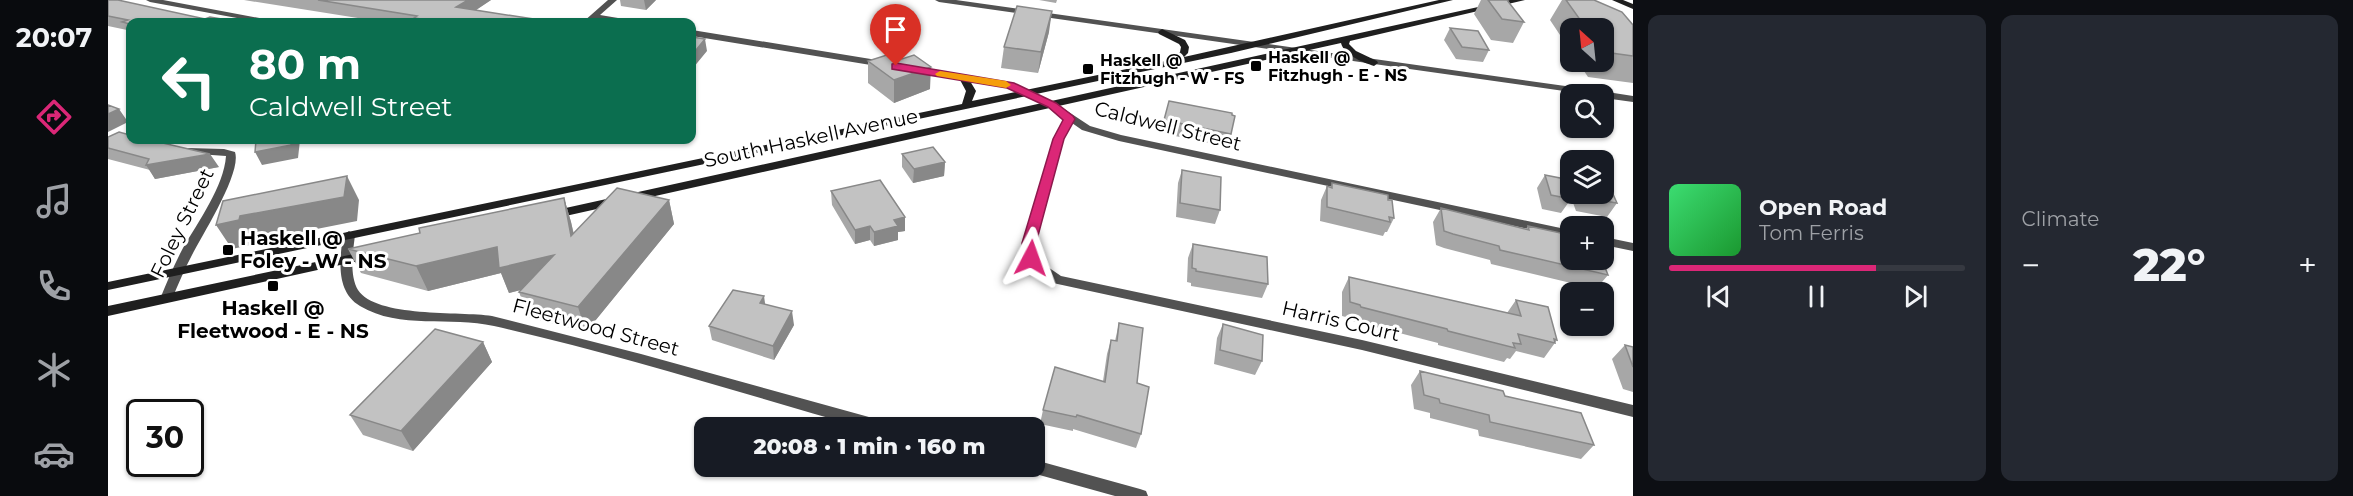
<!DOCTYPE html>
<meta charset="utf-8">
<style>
:root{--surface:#171b24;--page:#242831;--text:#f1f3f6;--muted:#9ea1a6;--line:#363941;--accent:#db2777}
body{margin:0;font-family:Montserrat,sans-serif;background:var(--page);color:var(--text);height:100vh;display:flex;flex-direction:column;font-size:22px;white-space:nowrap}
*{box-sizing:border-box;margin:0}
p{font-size:20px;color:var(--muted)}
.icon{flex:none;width:33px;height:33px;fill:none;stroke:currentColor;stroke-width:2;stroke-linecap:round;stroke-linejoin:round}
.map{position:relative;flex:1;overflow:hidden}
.side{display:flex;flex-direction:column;gap:15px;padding:15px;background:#0d0f14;width:720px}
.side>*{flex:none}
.banner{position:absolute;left:18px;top:18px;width:570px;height:126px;border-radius:12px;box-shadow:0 2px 4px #0004;background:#0b6e4f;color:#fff;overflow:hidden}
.needle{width:39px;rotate:333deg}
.fabs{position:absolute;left:1452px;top:18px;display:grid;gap:12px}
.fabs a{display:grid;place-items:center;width:54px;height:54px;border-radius:12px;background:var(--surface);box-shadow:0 2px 4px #0004;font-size:30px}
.speed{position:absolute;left:18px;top:399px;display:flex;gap:12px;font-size:30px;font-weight:700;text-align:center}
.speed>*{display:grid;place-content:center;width:78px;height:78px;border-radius:50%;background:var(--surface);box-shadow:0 2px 4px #0004;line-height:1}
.speed .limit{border:3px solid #111;border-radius:9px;background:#fff;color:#111}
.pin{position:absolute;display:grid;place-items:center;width:51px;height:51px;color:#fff;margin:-62px -26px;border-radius:50% 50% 50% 0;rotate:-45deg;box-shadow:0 0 6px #0007}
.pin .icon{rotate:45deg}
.me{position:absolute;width:66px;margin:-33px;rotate:4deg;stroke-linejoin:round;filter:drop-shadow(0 0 4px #0008)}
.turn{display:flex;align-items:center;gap:21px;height:126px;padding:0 24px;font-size:27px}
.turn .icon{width:78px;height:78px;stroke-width:2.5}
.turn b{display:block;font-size:42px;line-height:51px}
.big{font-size:45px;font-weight:800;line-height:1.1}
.side .widget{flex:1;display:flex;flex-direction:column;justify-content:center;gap:9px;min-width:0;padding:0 21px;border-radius:12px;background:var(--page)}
.song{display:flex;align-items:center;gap:18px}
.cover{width:72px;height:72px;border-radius:9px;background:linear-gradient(135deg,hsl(140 70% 55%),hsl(130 70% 35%))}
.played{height:6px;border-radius:3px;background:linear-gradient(90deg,var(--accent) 70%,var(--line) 70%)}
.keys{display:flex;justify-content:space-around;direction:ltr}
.heat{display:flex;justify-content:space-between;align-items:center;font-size:33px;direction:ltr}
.side .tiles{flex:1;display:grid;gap:15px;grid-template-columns:repeat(2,1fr)}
.trip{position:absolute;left:586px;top:417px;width:351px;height:60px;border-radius:12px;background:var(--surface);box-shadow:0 2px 4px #0004;font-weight:800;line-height:60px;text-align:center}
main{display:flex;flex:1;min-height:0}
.tab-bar{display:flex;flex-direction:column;width:108px;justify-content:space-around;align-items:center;background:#090b0e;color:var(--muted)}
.tab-bar .icon{width:42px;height:42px}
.tab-bar .current{color:var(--accent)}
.tab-bar b{font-size:27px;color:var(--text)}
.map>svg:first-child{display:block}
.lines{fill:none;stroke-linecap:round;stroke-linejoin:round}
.minor{fill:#525252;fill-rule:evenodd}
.secondary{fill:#1f1f1f;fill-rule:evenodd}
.wall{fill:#a7a7a7}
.shaded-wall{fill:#888}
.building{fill:#c2c2c2;stroke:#888;stroke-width:1.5}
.route{fill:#db2777;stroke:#8e194d;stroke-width:1.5}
.slow{fill:#f59e0b}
.poi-dot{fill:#000;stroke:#fff;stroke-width:2}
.labels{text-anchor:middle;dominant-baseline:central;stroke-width:6;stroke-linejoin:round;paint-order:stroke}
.far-poi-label{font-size:16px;font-weight:bold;fill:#000;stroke:#fff;text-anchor:start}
.street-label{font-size:20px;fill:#000;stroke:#fff}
.poi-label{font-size:20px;font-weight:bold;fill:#000;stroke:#fff;text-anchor:start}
</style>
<main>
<nav class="tab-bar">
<b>20:07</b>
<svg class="icon current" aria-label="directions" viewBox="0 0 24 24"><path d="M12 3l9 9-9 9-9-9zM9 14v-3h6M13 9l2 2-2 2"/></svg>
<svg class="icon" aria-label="music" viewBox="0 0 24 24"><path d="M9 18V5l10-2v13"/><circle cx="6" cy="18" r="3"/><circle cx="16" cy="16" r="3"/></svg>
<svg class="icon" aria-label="phone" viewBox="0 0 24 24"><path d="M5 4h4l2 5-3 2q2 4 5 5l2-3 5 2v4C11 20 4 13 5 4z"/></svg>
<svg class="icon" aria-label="climate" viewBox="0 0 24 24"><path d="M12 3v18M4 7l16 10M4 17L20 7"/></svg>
<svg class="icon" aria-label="car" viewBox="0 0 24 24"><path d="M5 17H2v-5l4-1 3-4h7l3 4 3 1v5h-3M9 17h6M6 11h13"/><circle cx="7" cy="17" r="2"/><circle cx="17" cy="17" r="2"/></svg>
</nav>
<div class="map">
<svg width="1525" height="496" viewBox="0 0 1525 496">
<rect width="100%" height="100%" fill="#fff"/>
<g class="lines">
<path class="minor" d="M 38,0 L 55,0 L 162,20 L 166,22 L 151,22 L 42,2 Z
M 500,0 L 509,0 L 492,15 L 522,20 L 526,22 L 487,20 L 483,22 L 475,22 Z
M 827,0 L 848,0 L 1493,91 L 1525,96 L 1525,102 L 1496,98 L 1496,94 L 1477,94 L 831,2 Z
M 584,30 L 775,61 L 779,64 L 775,67 L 584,36 Z
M 807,67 L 905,83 L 947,103 L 982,126 L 1013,135 L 1462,230 L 1462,238 L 1011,141 L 974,130 L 964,123 L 955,139 L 927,243 L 934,263 L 953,276 L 1254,340 L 1525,405 L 1525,417 L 1254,350 L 945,283 C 928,273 918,263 915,243 L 945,139 L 957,118 L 941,107 L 900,87 L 804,72 L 802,70 Z
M 80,148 L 116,149 L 127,152 C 134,173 94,235 83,257 C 76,270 70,285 64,299 L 63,302 L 53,302 L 52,299 C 59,282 66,265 75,248 C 90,222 116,186 118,156 L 76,153 L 75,151 Z
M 241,231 L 247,235 C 245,252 241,274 250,290 C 268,318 352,311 384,316 L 533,354 L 779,422 L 784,424 L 786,428 L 756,428 C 633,393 510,354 386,326 C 342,316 292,330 252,306 C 227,291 232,259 235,235 Z
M 1496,237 L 1525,243 L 1525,251 L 1496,245 Z
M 927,460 L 1032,489 L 1038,491 L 1040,496 L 1007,496 L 917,471 L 915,466 L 927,466 Z"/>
<path class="secondary" d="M 1331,0 L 1345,0 L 1123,53 L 0,290 L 0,282 L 854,104 L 858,91 L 851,78 L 856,75 L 859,76 L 868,91 L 864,101 L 1062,60 L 1072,52 L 1073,47 L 1071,44 L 1051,34 L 1050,32 L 1054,29 L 1077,40 L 1081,47 L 1080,53 L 1076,57 Z
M 1402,0 L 1417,0 L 1242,41 L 1241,44 L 1248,51 L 1269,61 L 1270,63 L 1266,66 C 1254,62 1236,55 1233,43 L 444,219 L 438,215 L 444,211 Z
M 1504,0 L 1515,0 L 1525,4 L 1525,9 Z
M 260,251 L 264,252 L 266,255 L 264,258 L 0,316 L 0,306 Z"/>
</g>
<path class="wall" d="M 0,0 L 97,19 L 22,22 L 22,34 L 19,30 L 0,26 Z
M 136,0 L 383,0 L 368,10 L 439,22 L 275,22 Z
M 512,0 L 548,0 L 538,10 L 513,6 Z
M 931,0 L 949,0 L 948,3 Z
M 1373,0 L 1399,0 L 1416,22 L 1405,43 L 1383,40 L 1366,14 Z
M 1454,0 L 1486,0 L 1525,25 L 1525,83 L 1480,77 L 1470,62 L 1496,62 L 1496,28 L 1462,28 L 1462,50 L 1442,20 Z
M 1342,28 L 1381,50 L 1375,62 L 1348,59 L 1336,40 Z
M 941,32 L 930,73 L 893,68 L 896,47 Z
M 760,61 L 822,89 L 786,103 L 760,83 Z
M 1061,101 L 1123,134 L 1119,147 L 1053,133 Z
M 0,136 L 0,137 L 111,167 L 47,179 L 42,170 L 0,159 Z
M 794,154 L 837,162 L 836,176 L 805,183 L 794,167 Z
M 1074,170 L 1112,210 L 1107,224 L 1068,217 L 1070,183 Z
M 1437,175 L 1463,199 L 1453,213 L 1434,209 L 1429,188 Z
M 1224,183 L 1286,218 L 1279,232 L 1277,232 L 1275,236 L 1212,221 L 1213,200 L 1219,186 L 1223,187 Z
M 1462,185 L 1462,194 L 1496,194 L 1509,203 L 1499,217 L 1468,211 L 1460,189 Z
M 723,191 L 797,231 L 790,232 L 790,240 L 766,246 L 762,240 L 747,244 L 724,205 Z
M 456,198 L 463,222 L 466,234 L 561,200 L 566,224 L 478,332 L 420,317 L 411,292 L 413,290 L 401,293 L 393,273 L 320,291 L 253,273 L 240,249 L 312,233 Z
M 1333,208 L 1418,229 L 1420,226 L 1500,275 L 1488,289 L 1383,264 L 1382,260 L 1336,248 L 1328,245 L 1325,222 Z
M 1085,244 L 1160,284 L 1154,298 L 1083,286 L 1083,283 L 1079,282 L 1080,258 Z
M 1241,277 L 1399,313 L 1408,300 L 1449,340 L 1436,358 L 1408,351 L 1402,359 L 1399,358 L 1396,362 L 1330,345 L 1330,343 L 1245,321 L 1245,319 L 1234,316 L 1234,292 Z
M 657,304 L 686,325 L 666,360 L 604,340 L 601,326 Z
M 1011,323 L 1029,383 L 1033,434 L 1028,448 L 965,429 L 965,431 L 932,424 L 935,410 L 995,381 L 999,354 L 1003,340 L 1007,341 Z
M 1115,324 L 1154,361 L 1147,375 L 1106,364 L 1109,338 Z
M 375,342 L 384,362 L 305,451 L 255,435 L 242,415 Z
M 1517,345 L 1525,347 L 1525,392 L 1515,389 L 1504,359 Z
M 1312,371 L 1397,396 L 1486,445 L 1473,459 L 1371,436 L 1370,430 L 1322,418 L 1322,413 L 1306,409 L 1303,385 Z"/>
<path class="shaded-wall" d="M 360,0 L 383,0 L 353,20 L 348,7 Z
M 536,0 L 548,0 L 538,10 Z
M 944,11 L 941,32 L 930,73 L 933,52 Z
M 597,39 L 599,51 L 585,68 L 584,55 Z
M 823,67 L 822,89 L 786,103 L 786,80 Z
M 11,109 L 20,122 L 0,132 L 0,114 Z
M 183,140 L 192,140 L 190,158 L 154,165 L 147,152 Z
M 102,154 L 111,167 L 47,179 L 38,165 Z
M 837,162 L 836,176 L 805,183 L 806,169 Z
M 239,176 L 251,200 L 249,221 L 148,241 L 147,244 L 124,249 L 108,225 Z
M 456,198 L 463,222 L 471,261 L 463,236 Z
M 561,200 L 566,224 L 478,332 L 470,307 Z
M 797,217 L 797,231 L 790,232 L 790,240 L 766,246 L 766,232 L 786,220 Z
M 762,226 L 762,240 L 747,244 L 747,230 Z
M 389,247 L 446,255 L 454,279 L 401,293 L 393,273 L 320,291 L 308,266 Z
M 656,296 L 658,310 L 652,303 Z
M 684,311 L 686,325 L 666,360 L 665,346 Z
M 375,342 L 384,362 L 305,451 L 293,431 Z"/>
<path class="building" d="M 0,0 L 10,0 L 97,19 L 102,17 L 131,22 L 22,22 L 22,24 L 14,22 L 20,20 L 0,16 Z
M 210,0 L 360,0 L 348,7 L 438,21 L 436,22 L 337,22 L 306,18 L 309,16 Z
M 1380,0 L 1399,0 L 1416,22 L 1394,19 Z
M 1458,0 L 1486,0 L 1514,12 L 1525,25 L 1525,56 L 1496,52 L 1496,28 L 1478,28 Z
M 909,6 L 944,11 L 933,52 L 896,47 Z
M 1342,28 L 1370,31 L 1381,50 L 1354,47 Z
M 584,37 L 597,39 L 584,55 Z
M 785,53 L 794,59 L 806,55 L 823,67 L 786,80 L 760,61 Z
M 1061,101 L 1124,113 L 1124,115 L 1127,116 L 1123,134 L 1056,120 Z
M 0,105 L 11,109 L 0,114 Z
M 11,132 L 22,135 L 22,140 L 42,140 L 102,154 L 38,165 L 41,159 L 0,148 L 0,137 Z
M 148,140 L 183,140 L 183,145 L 147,152 Z
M 825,147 L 837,162 L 806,169 L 794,154 Z
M 1074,170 L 1113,177 L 1112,210 L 1072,203 Z
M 1437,175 L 1457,179 L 1463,199 L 1443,195 Z
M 239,176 L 236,197 L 132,216 L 131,220 L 108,225 L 115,201 Z
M 772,180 L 797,217 L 786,220 L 790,226 L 766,232 L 762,226 L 747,230 L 723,191 Z
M 1496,181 L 1499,181 L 1509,203 L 1478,198 L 1476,194 L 1496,194 Z
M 1224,183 L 1280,195 L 1280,200 L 1284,200 L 1286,218 L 1281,217 L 1282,222 L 1219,207 L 1219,186 L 1224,188 Z
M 509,188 L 561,200 L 470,307 L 411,292 L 446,255 L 391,268 L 389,247 L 308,266 L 240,249 L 312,233 L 311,228 L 456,198 L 463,236 Z
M 1333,208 L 1421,230 L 1420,226 L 1462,235 L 1462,260 L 1494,260 L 1500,275 L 1392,250 L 1391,246 L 1345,234 L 1336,231 Z
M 1085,244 L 1159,257 L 1160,284 L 1088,271 L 1088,269 L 1084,268 Z
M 1241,277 L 1413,316 L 1408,300 L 1440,307 L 1449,340 L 1446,339 L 1447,343 L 1410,334 L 1413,344 L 1405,343 L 1407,348 L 1340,331 L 1339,329 L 1253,307 L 1252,305 L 1242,302 Z
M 625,290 L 656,296 L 652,303 L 684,311 L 665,346 L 601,326 Z
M 1011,323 L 1035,328 L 1029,383 L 1041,387 L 1033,434 L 969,415 L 968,417 L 935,410 L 947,367 L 997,382 L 1003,340 L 1009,341 Z
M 1115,324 L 1155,335 L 1154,361 L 1112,350 Z
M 327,329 L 375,342 L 293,431 L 242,415 Z
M 1517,345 L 1525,347 L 1525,367 Z
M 1312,371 L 1395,391 L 1397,396 L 1473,413 L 1486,445 L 1382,422 L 1381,415 L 1332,403 L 1331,399 L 1316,395 Z"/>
<path class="route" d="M 788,63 L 906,83 L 948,103 L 965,116 L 967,119 L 956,139 L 928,243 L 930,258 L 928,261 L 918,261 L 914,243 L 945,139 L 955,120 L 940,107 L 899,88 L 784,69 L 784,64 Z"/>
<path class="slow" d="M 832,71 L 898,81 L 903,85 L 898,88 L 829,76 L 827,74 Z"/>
<g class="poi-dot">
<rect x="1142" y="60" width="12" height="12" rx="3"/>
<rect x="974" y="63" width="12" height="12" rx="3"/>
<rect x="114" y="244" width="12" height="12" rx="3"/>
<rect x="159" y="280" width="12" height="12" rx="3"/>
</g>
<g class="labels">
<g class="far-poi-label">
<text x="1160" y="57">Haskell @<tspan x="1160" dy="18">Fitzhugh - E - NS</tspan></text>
<text x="992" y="60">Haskell @<tspan x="992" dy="18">Fitzhugh - W - FS</tspan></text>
</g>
<g class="street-label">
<text transform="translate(1060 126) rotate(14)">Caldwell Street</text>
<text transform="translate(703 138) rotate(-12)">South Haskell Avenue</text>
<text transform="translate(74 223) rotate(-64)">Foley Street</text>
<text transform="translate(1233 321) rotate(13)">Harris Court</text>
<text transform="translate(488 327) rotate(15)">Fleetwood Street</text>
</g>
<g class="poi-label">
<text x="132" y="238">Haskell @<tspan x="132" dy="23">Foley - W - NS</tspan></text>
<text x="165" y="308" text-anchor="middle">Haskell @<tspan x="165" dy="23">Fleetwood - E - NS</tspan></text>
</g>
</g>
</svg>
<div class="fabs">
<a><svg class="needle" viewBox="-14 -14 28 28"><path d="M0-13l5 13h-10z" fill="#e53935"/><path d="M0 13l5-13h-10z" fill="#9ea1a6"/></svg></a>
<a><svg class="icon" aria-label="search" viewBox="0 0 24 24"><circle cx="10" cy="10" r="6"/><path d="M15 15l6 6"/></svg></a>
<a><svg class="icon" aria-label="layers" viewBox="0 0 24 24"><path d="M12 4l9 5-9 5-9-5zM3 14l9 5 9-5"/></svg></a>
<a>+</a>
<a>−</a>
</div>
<div class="speed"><div class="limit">30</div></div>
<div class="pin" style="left:788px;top:66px;background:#d93025"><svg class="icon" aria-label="arrive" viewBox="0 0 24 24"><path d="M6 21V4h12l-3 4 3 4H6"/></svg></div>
<svg class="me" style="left:923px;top:258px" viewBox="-20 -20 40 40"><path d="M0-17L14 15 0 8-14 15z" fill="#db2777" stroke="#fff" stroke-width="4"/></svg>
<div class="trip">20:08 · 1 min · 160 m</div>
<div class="banner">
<div class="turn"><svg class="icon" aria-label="left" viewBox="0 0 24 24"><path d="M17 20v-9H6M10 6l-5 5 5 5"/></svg><div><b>80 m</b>Caldwell Street</div></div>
</div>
</div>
<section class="side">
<div class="tiles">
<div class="widget">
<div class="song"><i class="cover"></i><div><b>Open Road</b><p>Tom Ferris</p></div></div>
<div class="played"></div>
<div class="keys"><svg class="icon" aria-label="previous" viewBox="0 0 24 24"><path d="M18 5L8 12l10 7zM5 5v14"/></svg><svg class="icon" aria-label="pause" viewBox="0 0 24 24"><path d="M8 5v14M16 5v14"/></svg><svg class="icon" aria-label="next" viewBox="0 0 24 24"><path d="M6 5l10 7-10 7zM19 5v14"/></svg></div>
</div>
<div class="widget"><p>Climate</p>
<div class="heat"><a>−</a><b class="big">22°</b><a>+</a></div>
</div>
</div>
</section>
</main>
